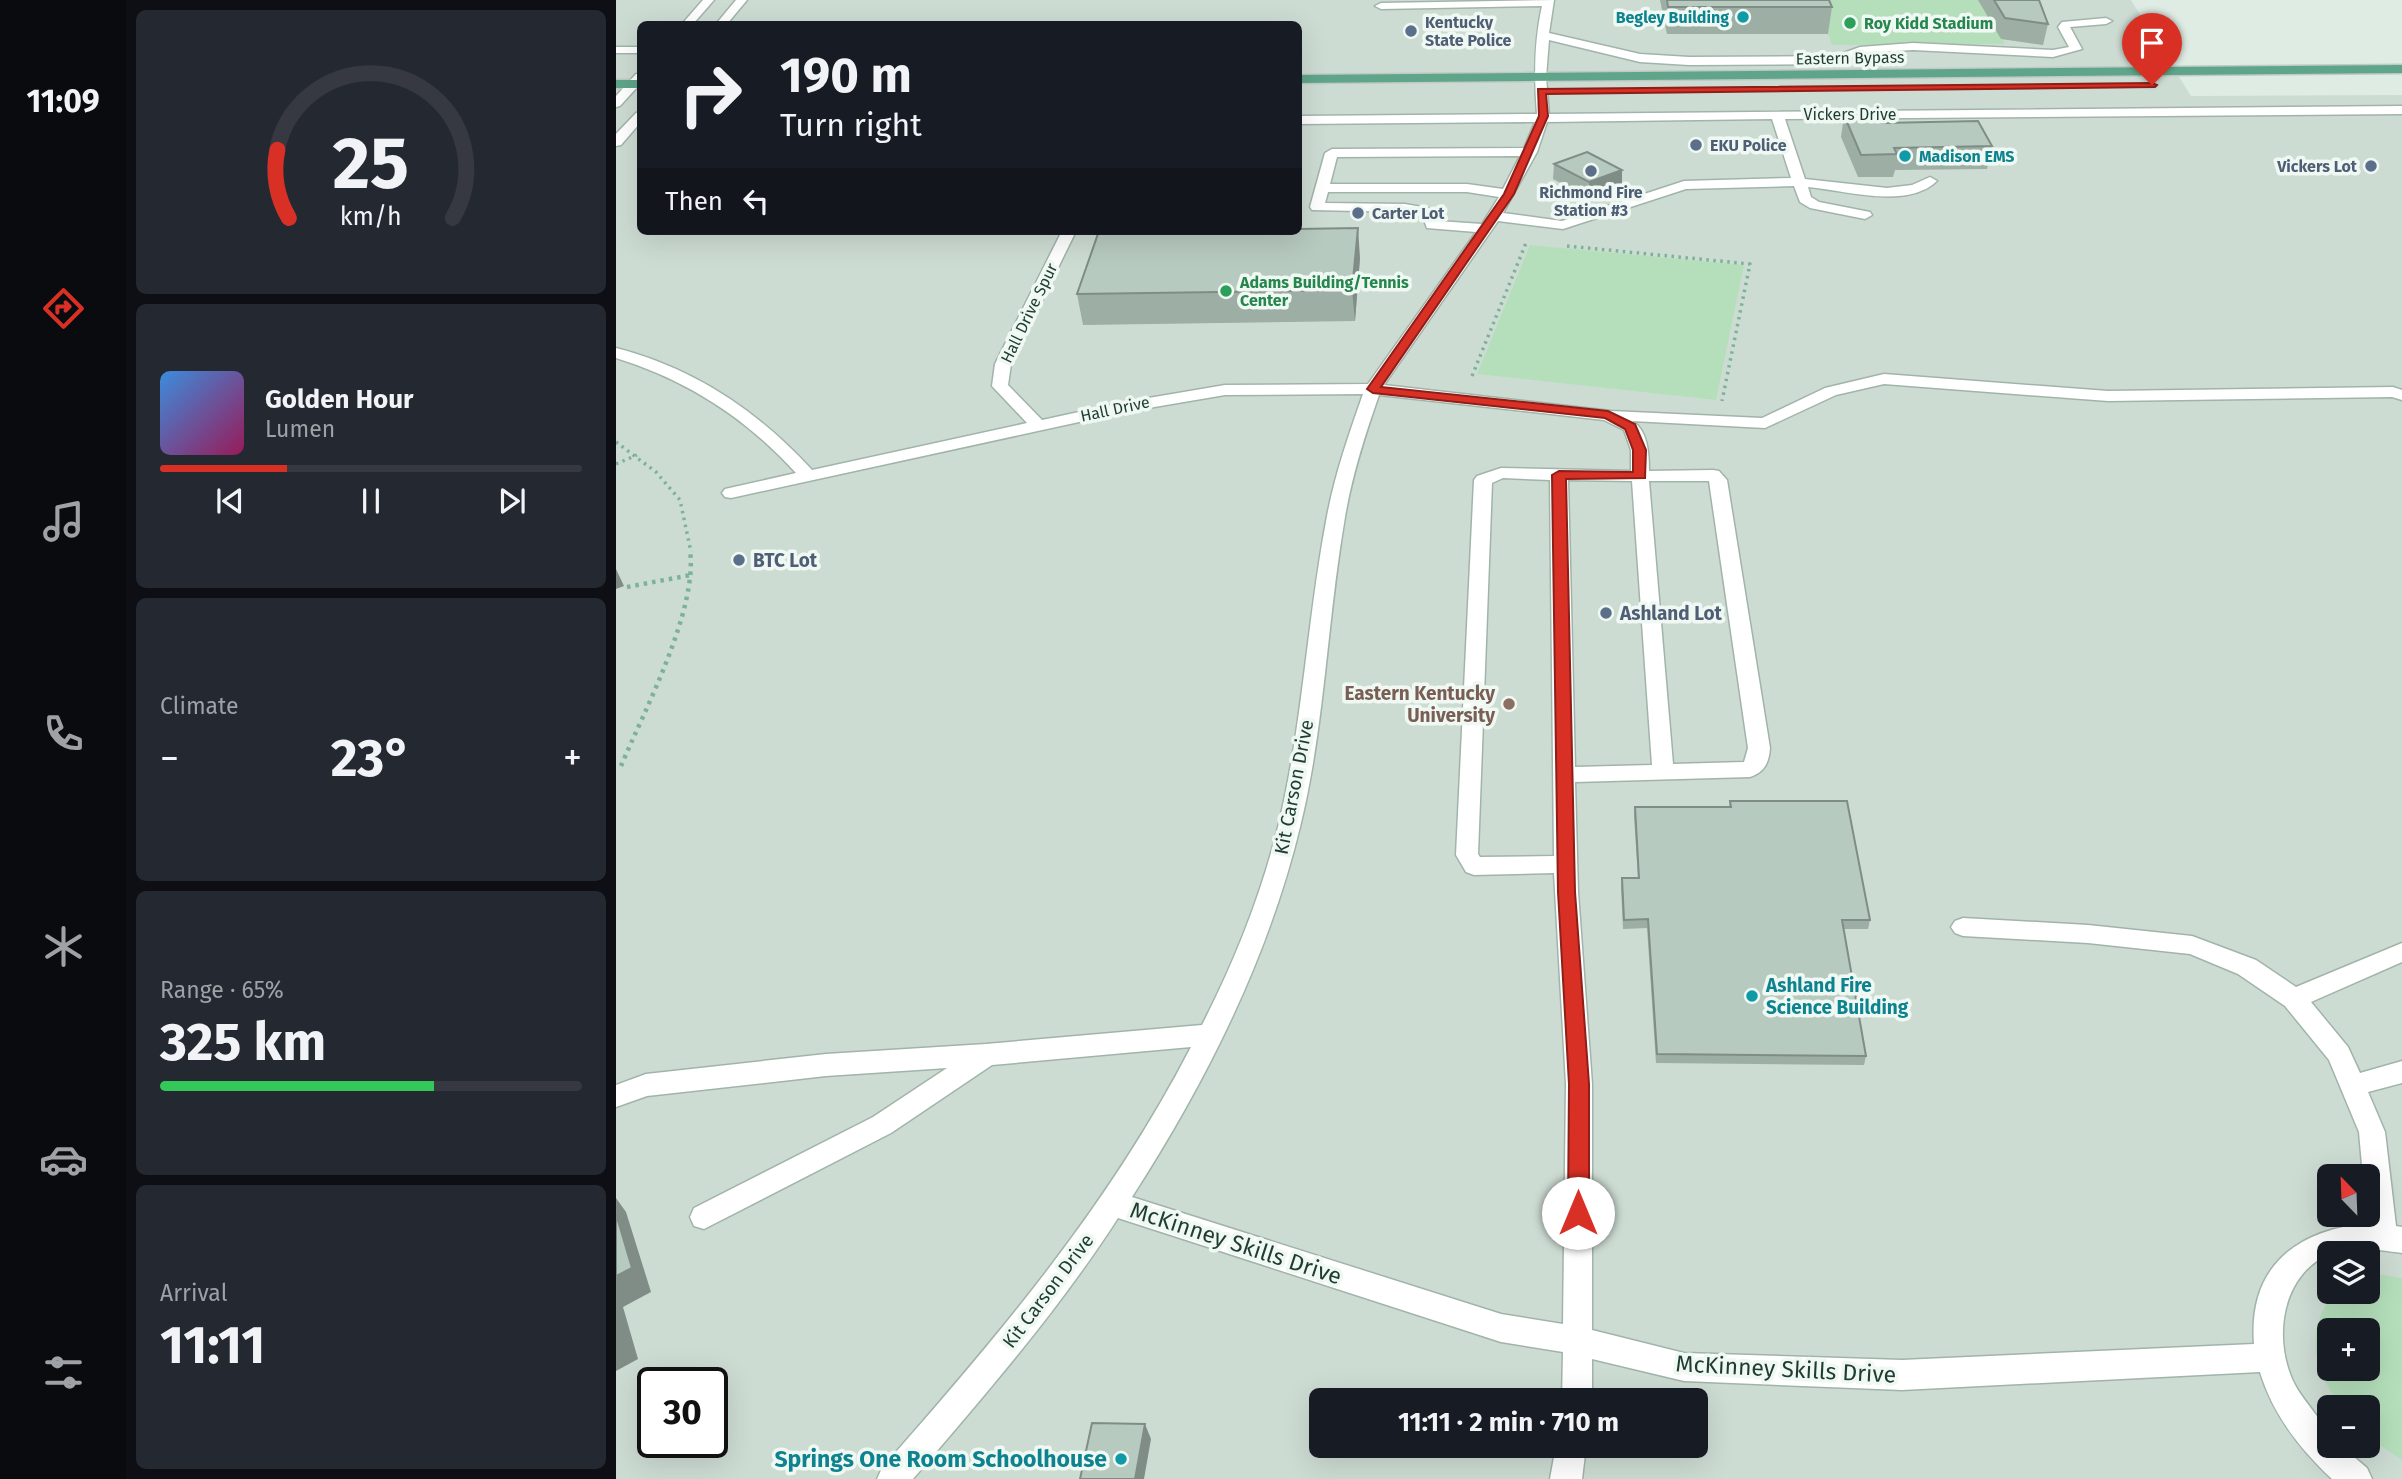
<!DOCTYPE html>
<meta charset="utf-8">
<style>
:root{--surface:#171b24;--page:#242831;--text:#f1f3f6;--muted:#9ea1a6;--line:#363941;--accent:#d93025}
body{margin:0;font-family:"Fira Sans",sans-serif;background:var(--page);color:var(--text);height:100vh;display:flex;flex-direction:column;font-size:26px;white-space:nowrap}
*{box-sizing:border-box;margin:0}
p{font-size:23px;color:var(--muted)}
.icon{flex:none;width:38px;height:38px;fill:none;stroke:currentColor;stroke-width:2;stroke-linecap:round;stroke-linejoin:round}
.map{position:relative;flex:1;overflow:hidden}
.panel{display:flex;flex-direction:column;gap:10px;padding:10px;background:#0d0f14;width:490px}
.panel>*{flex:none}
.top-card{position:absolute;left:21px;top:21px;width:665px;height:214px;border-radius:10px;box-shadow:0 7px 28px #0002;background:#171b24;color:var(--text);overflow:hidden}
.needle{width:46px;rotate:337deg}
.tools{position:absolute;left:1701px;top:1164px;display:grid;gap:14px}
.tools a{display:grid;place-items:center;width:63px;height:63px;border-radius:10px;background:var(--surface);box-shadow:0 7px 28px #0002;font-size:35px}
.speed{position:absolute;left:21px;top:1367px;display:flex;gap:14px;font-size:35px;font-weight:700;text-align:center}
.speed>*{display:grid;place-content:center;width:91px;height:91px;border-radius:50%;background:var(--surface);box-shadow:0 7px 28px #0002;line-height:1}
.speed .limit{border:4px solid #111;border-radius:10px;background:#fff;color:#111}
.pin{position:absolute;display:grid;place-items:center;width:60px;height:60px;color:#fff;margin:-72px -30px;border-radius:50% 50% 50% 0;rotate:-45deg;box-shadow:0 0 7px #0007}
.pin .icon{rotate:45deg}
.me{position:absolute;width:77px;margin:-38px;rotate:0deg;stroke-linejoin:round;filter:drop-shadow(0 0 5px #0008)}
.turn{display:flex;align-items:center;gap:24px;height:147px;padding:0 28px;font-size:32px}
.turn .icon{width:91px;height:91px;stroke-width:2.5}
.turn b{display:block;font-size:49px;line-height:60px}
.then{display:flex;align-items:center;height:66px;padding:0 28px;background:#0003;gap:14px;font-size:26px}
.big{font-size:52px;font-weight:700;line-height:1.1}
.panel .widget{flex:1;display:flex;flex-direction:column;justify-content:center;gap:10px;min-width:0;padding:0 24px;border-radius:10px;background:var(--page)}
.panel .dial{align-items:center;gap:0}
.dial svg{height:182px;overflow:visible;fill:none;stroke:var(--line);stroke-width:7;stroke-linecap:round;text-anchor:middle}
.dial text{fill:var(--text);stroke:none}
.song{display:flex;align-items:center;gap:21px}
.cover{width:84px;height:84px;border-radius:10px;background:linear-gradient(135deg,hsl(210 70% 55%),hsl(330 70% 35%))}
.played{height:7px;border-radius:4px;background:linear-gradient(90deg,var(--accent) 30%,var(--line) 30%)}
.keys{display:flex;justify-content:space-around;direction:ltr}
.heat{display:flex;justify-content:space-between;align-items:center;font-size:38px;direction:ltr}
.charge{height:10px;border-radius:5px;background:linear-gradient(90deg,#34c759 65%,var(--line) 0)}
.trip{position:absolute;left:693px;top:1388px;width:399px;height:70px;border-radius:10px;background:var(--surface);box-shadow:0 7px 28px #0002;font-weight:700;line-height:70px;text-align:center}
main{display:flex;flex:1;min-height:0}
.tab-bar{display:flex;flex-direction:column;width:126px;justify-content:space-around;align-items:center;background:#090b0e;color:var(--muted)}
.tab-bar .icon{width:49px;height:49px}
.tab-bar .selected{color:var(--accent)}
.tab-bar b{font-size:32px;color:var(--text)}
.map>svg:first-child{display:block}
.built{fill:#cddcd3;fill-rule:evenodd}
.green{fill:#b5dfbb;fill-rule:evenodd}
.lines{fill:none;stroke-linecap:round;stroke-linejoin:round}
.minor-casing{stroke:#a1b4aa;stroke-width:3}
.major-casing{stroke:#c0c9c5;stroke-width:3}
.path-far1{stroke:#7cb299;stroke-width:3.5;stroke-dasharray:2.5 4.5;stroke-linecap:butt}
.path{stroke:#7cb299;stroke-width:4.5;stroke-dasharray:3.5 5;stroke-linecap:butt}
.minor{fill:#fff;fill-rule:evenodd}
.major{fill:#5fa589;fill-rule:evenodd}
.wall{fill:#9daea4}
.shaded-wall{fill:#808d86}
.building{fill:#b7cabf;stroke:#808d86;stroke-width:2}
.route{fill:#d93025;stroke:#8d1f18;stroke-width:2}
.culture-dot{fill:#0f9aa8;stroke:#f0f8f3;stroke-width:2.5}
.leisure-dot{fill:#2e9e5b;stroke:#f0f8f3;stroke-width:2.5}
.service-dot{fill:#5c6f8a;stroke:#f0f8f3;stroke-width:2.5}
.education-dot{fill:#8d6e63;stroke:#f0f8f3;stroke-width:2.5}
.labels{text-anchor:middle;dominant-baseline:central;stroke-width:7;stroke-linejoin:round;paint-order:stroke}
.far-culture-label{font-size:16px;font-weight:bold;fill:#0d838f;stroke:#f0f8f3;text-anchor:end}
.far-service-label{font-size:16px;font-weight:bold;fill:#4e5e75;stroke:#f0f8f3;text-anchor:start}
.far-leisure-label{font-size:16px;font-weight:bold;fill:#27864d;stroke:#f0f8f3;text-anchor:start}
.far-street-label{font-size:16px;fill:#1e3d30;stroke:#f0f8f3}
.service-label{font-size:19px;font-weight:bold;fill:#4e5e75;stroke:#f0f8f3;text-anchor:start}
.education-label{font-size:19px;font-weight:bold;fill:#785e54;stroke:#f0f8f3;text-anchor:end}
.street-label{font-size:19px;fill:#1e3d30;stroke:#f0f8f3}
.culture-label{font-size:19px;font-weight:bold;fill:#0d838f;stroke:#f0f8f3;text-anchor:start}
.near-street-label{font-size:23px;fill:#1e3d30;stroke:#f0f8f3}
.near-culture-label{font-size:23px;font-weight:bold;fill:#0d838f;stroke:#f0f8f3;text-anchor:end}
</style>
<main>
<nav class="tab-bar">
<b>11:09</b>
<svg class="icon selected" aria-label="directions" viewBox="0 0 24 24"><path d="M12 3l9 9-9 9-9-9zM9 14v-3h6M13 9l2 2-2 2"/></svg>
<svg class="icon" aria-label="music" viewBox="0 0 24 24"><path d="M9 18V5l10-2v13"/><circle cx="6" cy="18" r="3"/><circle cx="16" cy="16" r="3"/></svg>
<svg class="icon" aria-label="phone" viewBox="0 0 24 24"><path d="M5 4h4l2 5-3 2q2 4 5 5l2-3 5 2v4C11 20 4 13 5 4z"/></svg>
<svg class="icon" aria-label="climate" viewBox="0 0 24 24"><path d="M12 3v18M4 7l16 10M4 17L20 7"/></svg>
<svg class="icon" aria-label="car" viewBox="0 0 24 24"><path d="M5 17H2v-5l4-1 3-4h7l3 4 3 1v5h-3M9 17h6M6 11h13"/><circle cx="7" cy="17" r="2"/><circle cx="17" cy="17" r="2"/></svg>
<svg class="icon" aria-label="filters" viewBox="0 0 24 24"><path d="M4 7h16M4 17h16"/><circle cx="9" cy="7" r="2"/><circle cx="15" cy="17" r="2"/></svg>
</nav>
<section class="panel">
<div class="widget dial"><svg viewBox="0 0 100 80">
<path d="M14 69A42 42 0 1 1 86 69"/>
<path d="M14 69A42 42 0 0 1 9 39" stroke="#d93025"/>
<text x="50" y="56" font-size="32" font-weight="700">25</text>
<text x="50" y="72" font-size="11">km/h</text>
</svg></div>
<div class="widget">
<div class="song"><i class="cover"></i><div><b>Golden Hour</b><p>Lumen</p></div></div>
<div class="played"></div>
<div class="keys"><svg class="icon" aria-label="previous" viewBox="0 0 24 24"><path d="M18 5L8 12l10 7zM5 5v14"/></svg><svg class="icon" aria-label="pause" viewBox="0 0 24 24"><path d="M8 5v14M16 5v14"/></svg><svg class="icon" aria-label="next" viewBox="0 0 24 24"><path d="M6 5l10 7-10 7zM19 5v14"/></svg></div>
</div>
<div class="widget"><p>Climate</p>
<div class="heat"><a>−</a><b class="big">23°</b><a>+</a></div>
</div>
<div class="widget"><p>Range · 65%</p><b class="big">325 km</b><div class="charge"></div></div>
<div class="widget"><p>Arrival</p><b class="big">11:11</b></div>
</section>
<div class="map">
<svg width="1786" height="1479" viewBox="0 0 1786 1479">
<rect width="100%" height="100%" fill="#dfece4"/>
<path class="built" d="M 0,0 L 1515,0 L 1575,96 L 1786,95 L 1786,1479 L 0,1479 ZM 24,24 L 682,24 L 682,231 L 24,231 ZM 1713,1176 L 1752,1176 L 1752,1214 L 1713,1214 ZM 1713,1253 L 1752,1253 L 1752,1292 L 1713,1292 ZM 1713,1330 L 1752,1330 L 1752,1368 L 1713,1368 ZM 37,1382 L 96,1382 L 96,1442 L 37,1442 ZM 705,1400 L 1080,1400 L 1080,1446 L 705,1446 ZM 1713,1407 L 1752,1407 L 1752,1446 L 1713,1446 Z"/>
<path class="green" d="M 1044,0 L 1407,0 L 1415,12 L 1427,45 L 1386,39 L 1389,44 L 1216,45 L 1212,34 L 1051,34 Z
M 914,245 L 1128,265 L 1100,400 L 861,374 Z
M 1767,1275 L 1786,1278 L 1786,1460 L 1752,1437 L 1752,1407 L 1724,1407 C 1698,1367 1687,1332 1719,1292 L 1752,1292 L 1752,1277 ZM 1713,1330 L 1752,1330 L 1752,1368 L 1713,1368 Z"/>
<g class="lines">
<g class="minor-casing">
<path id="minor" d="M 87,0 L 98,0 L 77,24 L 66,24 Z
M 120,0 L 131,0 L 111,24 L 100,24 Z
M 938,0 L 933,33 L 1024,54 L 1073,57 L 1219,56 L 1244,47 L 1297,43 L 1437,50 L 1453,47 L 1442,27 L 1446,22 L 1490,18 L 1496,21 L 1490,24 L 1454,27 L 1466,49 L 1437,57 L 1297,50 L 1245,53 L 1221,64 L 1073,65 L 1024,62 L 933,40 L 930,77 L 933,114 L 1786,106 L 1786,114 L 1169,119 L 1189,179 L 1271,188 L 1296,185 L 1314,177 L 1321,181 C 1291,210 1228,190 1192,187 L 1195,197 L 1203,202 L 1254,212 L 1256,215 L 1249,219 L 1194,208 L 1184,202 L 1178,186 L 1070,189 L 947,229 L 882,221 L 768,385 L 995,411 L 1146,418 L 1209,388 L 1268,374 L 1492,391 L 1777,387 L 1786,390 L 1786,400 L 1776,397 L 1492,401 L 1268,384 L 1220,395 L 1149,428 L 1016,421 C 1032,430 1033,454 1033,471 L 1097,470 L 1103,471 L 1111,480 L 1154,748 C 1153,762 1149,772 1134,777 L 959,782 L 962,892 L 976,1084 L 976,1330 L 1068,1353 L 1286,1360 L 1638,1344 C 1632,1266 1681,1230 1752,1223 L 1752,1176 L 1747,1176 L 1743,1132 L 1713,1060 L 1669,1006 L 1622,974 L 1574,954 L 1472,943 L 1347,936 L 1339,933 L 1335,927 L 1339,921 L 1347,918 L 1472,925 L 1576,936 L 1640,960 L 1680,987 L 1786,943 L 1786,962 L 1695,1002 L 1732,1047 L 1744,1073 L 1786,1061 L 1786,1083 L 1752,1092 L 1769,1132 L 1780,1226 L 1786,1227 L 1786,1253 C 1764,1250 1737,1245 1716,1253 C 1667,1272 1656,1335 1677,1381 C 1687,1403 1713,1423 1713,1446 L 1725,1446 L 1751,1468 L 1756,1479 L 1716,1479 C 1684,1449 1657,1415 1644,1372 L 1286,1390 L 1068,1381 L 976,1359 L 976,1400 L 946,1400 L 947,1352 L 885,1342 L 502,1218 C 442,1311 369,1395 297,1479 L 261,1479 L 266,1468 C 383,1335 493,1206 575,1047 L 376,1065 L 275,1133 L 88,1229 L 78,1226 L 74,1217 L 78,1208 L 257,1117 L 331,1068 L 210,1076 L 31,1096 L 0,1107 L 0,1085 L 30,1074 L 210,1054 L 370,1044 L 586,1025 C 618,963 645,895 662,827 C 687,725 691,619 711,516 C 719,474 733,434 747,394 L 609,395 L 509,412 L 115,498 L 109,497 L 106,493 L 109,489 L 180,473 C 130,418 71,380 0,358 L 0,348 C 78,368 142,411 196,470 L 411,423 L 376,386 L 379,364 L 446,231 L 460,231 L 395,364 L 392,385 L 426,420 L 509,402 L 609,385 L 752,384 L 860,232 L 811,228 L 806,215 L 789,212 L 696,210 L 694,207 L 709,153 L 716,149 L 908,148 L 919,122 L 682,124 L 682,116 L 921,114 C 918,77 918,42 926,6 L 765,9 L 759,6 L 765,3 ZM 1156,119 L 1175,178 L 1068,181 L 946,221 L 887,213 L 921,152 L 931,122 ZM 904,156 L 887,189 L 851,184 L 714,184 L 721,157 ZM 712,192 L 851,192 L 883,197 L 866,224 L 822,221 L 817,209 L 789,204 L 709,203 ZM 763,395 L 988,420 L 1008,430 L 1015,450 L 1015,471 L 885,468 L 861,476 L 858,480 L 840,855 L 850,872 L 858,875 L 938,873 L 950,1084 L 947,1324 L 885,1314 L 516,1197 C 589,1084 652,959 684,827 C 709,726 711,620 729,517 C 736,475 749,435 763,395 ZM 887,478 L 934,480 L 938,856 L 864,857 L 862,854 L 876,483 ZM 952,480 L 1016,481 L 1036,765 L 959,767 ZM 1033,481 L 1093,481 L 1132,748 L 1128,762 L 1057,764 Z
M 0,47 L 24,47 L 24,53 L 0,53 Z
M 20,74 L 24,74 L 24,84 L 4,106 L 0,107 L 0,96 Z
M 24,112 L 24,123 L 5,145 L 0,146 L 0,134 L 20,113 Z
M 940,1446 L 970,1446 L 966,1479 L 934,1479 Z"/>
</g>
<g class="major-casing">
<path id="major" d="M 1786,65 L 1786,73 L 682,83 L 682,75 Z
M 0,80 L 24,80 L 24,88 L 0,88 Z"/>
</g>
<path class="path-far1" d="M 951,246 L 1134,264 L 1106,401
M 856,376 L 910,243
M 0,442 L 40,472 L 64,500 L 75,552
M 0,464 L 21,455"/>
<path class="path" d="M 11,587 L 75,575
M 5,766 C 29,709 82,610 74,550"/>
<use href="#minor" class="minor"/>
<use href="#major" class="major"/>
</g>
<path class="wall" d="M 1044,0 L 1213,0 L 1216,7 L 1212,34 L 1051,34 Z
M 1362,0 L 1423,0 L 1432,24 L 1427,45 L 1385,39 Z
M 1228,115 L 1376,146 L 1371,169 L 1279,170 L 1277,177 L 1242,177 L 1225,137 Z
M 938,164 L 1006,185 L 973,198 L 937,179 Z
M 482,231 L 682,231 L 744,258 L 739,321 L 467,325 L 461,294 Z
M 1114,801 L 1254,920 L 1252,929 L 1227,929 L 1250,1056 L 1248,1065 L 1040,1063 L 1031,928 L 1007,929 L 1005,887 L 1006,878 L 1022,878 L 1018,816 L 1019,807 L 1113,807 Z"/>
<path class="shaded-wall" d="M 1006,170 L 1006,185 L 973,198 L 973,182 Z
M 742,228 L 744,258 L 739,321 L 736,290 Z
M 0,569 L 8,586 L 0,589 Z
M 0,1198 L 10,1212 L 35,1292 L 7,1307 L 22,1359 L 0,1371 Z
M 529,1424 L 535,1439 L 528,1479 L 519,1479 Z"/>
<path class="building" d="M 1051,0 L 1213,0 L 1216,7 L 1052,7 Z
M 1378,0 L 1423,0 L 1432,24 L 1389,18 Z
M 1228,115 L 1263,115 L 1267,123 L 1362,121 L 1376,146 L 1278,148 L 1281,154 L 1245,155 Z
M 971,152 L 1006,170 L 973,182 L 938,164 Z
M 742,228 L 736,290 L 461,294 L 483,231 L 682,231 L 682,229 Z
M 1114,801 L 1231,801 L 1254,920 L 1226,920 L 1250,1056 L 1041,1054 L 1032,919 L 1008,920 L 1006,878 L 1023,878 L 1019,807 L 1115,807 Z
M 0,1214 L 16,1268 L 0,1276 Z
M 476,1423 L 529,1424 L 519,1479 L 464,1479 Z"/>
<path class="route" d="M 1536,83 L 1541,85 L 1539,87 L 930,94 L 932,116 L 898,194 L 765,387 L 992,411 L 1019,424 L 1030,450 L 1029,478 L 950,479 L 959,892 L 973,1084 L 973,1213 L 970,1219 L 962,1222 L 955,1219 L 952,1213 L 953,1084 L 942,892 L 936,475 L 943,471 L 1017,472 L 1017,450 L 1009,429 L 989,418 L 757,393 L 751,389 L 888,194 L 923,116 L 922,89 Z"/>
<g class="culture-dot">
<circle cx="1127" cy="17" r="7"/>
<circle cx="1289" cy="156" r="7"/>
<circle cx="1136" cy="996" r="7"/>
<circle cx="505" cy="1459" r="7"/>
</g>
<g class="leisure-dot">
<circle cx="1234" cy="23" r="7"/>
<circle cx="610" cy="291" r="7"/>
</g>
<g class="service-dot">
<circle cx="795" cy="31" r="7"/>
<circle cx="1080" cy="145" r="7"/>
<circle cx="1755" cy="166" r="7"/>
<circle cx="975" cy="171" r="7"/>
<circle cx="742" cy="213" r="7"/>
<circle cx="123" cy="560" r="7"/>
<circle cx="990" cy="613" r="7"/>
</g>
<circle class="education-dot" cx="893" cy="704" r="7"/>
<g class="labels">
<g class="far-culture-label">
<text x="1113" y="17">Begley Building</text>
<text x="1303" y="156" text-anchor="start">Madison EMS</text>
</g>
<g class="far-service-label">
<text x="809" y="22">Kentucky<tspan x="809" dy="18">State Police</tspan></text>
<text x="1094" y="145">EKU Police</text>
<text x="1741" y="166" text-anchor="end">Vickers Lot</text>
<text x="975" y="192" text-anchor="middle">Richmond Fire<tspan x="975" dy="18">Station #3</tspan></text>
<text x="756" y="213">Carter Lot</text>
</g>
<g class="far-leisure-label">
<text x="1248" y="23">Roy Kidd Stadium</text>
<text x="624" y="282">Adams Building/Tennis<tspan x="624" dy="18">Center</tspan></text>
</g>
<g class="far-street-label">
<text transform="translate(1234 58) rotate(-1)">Eastern Bypass</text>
<text x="1234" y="114">Vickers Drive</text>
<text transform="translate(413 313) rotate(-64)">Hall Drive Spur</text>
<text transform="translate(499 409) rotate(-12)">Hall Drive</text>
</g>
<g class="service-label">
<text x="137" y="560">BTC Lot</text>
<text x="1004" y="613">Ashland Lot</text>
</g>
<g class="education-label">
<text x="879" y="693">Eastern Kentucky<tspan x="879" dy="22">University</tspan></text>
</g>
<g class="street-label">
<text transform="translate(678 787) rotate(-79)">Kit Carson Drive</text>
<text transform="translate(432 1291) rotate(-53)">Kit Carson Drive</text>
</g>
<g class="culture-label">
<text x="1150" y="985">Ashland Fire<tspan x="1150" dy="22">Science Building</tspan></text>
</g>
<g class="near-street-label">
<text transform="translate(620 1243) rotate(18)">McKinney Skills Drive</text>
<text transform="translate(1170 1369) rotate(3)">McKinney Skills Drive</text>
</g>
<g class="near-culture-label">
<text x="491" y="1459">Springs One Room Schoolhouse</text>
</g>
</g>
</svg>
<div class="tools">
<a><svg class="needle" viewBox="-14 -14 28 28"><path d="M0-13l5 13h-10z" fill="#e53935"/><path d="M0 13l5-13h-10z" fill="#9ea1a6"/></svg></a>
<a><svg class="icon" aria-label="layers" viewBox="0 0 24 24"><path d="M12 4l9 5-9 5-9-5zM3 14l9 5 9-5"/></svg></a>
<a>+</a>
<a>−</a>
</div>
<div class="speed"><div class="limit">30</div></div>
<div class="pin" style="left:1536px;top:85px;background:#d93025"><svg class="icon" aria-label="arrive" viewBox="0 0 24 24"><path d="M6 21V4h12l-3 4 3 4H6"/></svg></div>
<svg class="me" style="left:962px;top:1213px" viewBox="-20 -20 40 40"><circle r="19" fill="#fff"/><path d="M0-13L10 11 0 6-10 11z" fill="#d93025"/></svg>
<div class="trip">11:11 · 2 min · 710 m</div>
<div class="top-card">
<div class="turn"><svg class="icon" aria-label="right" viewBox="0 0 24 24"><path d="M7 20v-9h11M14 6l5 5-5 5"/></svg><div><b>190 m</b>Turn right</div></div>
<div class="then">Then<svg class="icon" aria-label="left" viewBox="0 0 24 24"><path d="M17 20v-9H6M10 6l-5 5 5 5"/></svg></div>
</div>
</div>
</main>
